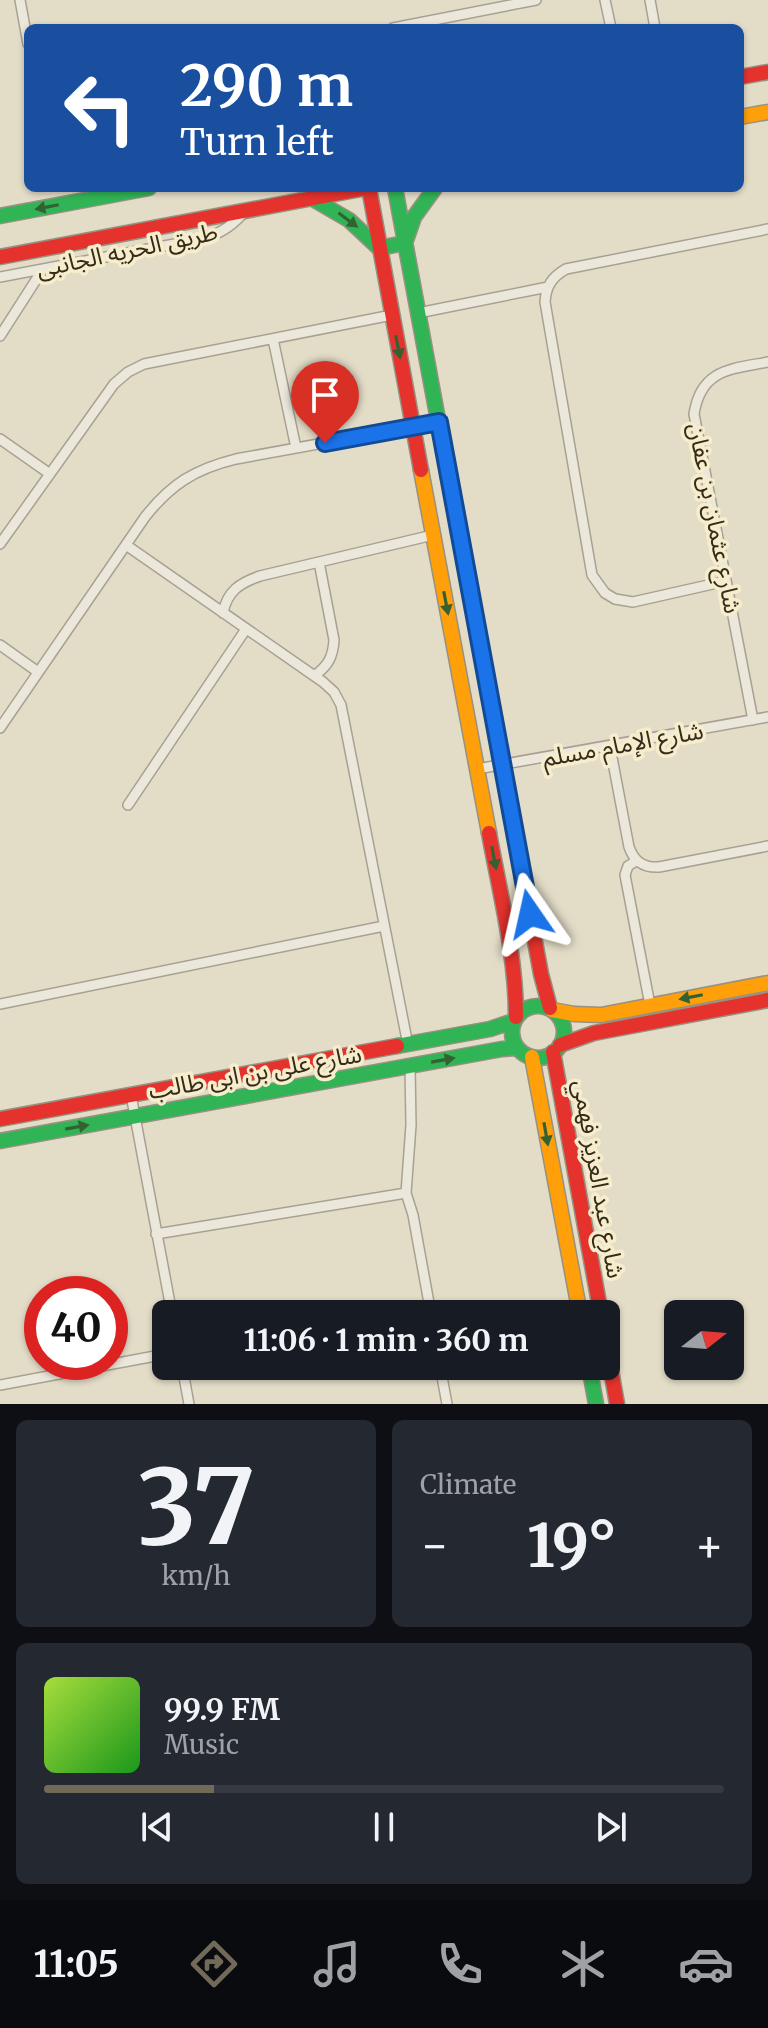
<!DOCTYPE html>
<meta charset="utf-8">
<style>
:root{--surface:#171b24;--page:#242831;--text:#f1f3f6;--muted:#9ea1a6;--line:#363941;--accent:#736958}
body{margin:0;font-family:Merriweather,"Noto Sans Arabic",serif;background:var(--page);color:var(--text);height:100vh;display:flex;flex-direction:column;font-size:30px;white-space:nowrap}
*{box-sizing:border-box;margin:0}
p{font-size:26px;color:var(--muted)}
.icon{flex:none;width:44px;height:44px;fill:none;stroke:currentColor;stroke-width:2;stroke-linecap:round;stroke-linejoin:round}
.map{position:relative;height:1404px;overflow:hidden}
.panel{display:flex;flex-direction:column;gap:16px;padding:16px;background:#0d0f14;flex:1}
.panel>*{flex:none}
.hud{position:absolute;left:24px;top:24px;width:720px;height:168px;border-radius:12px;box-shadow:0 2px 6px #0004;background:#1a4fa0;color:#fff;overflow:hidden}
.needle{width:52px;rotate:73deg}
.fabs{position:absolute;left:664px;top:1300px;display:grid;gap:16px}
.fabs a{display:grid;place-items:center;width:80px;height:80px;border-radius:12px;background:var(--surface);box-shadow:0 2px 6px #0004;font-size:40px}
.speed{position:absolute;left:24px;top:1276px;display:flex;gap:16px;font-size:40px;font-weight:700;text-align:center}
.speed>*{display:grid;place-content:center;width:104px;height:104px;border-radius:50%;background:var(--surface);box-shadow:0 2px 6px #0004;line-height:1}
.speed .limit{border:12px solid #d22;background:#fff;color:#111}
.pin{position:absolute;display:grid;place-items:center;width:68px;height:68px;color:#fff;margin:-82px -34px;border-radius:50% 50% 50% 0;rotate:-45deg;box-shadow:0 0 8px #0007}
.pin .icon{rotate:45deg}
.me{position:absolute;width:88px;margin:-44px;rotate:349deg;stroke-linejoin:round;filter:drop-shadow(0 0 6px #0008)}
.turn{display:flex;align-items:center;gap:28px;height:168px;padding:0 24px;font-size:36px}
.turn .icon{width:104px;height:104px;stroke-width:2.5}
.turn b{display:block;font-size:56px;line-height:68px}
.big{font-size:60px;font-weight:700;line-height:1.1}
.panel .tile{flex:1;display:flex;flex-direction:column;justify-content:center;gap:12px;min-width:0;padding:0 28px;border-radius:12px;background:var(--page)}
.panel .dial{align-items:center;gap:0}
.dial b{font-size:104px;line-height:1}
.song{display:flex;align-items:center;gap:24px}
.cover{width:96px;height:96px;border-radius:12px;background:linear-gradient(135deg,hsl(80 70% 55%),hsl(120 70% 35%))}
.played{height:8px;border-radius:4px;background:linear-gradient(90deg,var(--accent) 25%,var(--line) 25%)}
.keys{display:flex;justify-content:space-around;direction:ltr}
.heat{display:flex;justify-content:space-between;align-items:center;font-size:44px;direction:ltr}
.panel .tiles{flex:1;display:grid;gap:16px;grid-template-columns:1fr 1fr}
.tile:last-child{grid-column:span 2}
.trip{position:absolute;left:152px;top:1300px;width:468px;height:80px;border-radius:12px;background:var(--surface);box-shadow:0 2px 6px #0004;font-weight:700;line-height:80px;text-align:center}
.menu{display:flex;height:128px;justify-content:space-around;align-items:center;background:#090b0e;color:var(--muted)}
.menu .icon{width:56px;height:56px}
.menu .current{color:var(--accent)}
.menu b{font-size:36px;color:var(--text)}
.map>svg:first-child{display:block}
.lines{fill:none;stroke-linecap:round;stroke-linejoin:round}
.street-casing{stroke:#a8a192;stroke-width:12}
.fast-casing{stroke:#979182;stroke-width:17}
.slow-casing{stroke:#979182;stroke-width:17}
.jam-casing{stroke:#979182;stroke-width:17}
.street{stroke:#ebe7db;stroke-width:9}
.fast{stroke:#30b455;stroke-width:14}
.slow{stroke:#ff9f0a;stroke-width:14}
.jam{stroke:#e5322d;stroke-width:14}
.oneway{fill:#346132}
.route-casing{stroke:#114b97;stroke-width:20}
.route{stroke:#1a73e8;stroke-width:14}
.labels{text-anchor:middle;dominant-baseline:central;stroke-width:7;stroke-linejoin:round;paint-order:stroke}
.street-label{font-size:24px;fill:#362a1b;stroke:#f6edcc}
</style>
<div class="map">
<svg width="768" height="1404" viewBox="0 0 768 1404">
<rect width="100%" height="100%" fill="#e3ddc8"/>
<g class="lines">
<g class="street-casing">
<path id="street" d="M 20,0 L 28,44
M 605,0 L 611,28
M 650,0 L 655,28
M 393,28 L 536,0
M 0,277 L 206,238 C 223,232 234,224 246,210
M 418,313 L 548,287
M 0,336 L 43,269
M 273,339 L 296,448
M 0,439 L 50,474
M 0,544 L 114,384 L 128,372 L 144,364 L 392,315
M 126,545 L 323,682 L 334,692 L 341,705 L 408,1045
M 726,581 L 633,602 L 615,599 L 605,593 L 592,575 L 545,302 C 546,286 552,277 566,269 L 768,229
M 223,613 C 227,591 240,583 260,576 L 433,535
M 0,645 L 38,672
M 314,676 C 328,666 333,657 334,640 L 319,562
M 753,720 L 694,414 C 701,369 731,369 768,362
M 0,728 L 145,517 C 171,484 195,469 236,459 L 439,422
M 610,747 L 629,847 C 634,861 643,868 659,867 L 768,846
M 477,769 L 768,717
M 128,805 L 246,629
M 636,861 L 628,866 L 625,875 L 650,1005
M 0,1004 L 384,926
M 410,1066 L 411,1125 L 406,1193 L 413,1215 L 431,1314
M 131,1095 L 172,1314
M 156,1234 L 406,1193
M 182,1366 L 189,1404
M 440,1366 L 447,1404
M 0,1385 L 166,1354"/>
</g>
<g class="fast-casing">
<path id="fast" d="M 395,188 L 469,587
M 313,199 L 349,220 L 379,248 L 405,243 L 414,217 L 435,188
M 0,216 L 149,188
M512 1032a26 26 0 1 1 52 0a26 26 0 1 1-52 0Z
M 397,1046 L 490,1029 L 514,1021
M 0,1141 L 502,1049 L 517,1048
M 589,1366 L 596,1404"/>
</g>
<g class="slow-casing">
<path id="slow" d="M 740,117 L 768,112
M 421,470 L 489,833
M 552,1010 L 574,1014 L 601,1015 L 768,983
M 532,1057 L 580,1314"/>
</g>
<g class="jam-casing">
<path id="jam" d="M 740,77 L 768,72
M 369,188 L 421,470
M 0,257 L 366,188
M 469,587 L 541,974 L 550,1008
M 489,833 C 500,894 516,955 516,1017
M 560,1045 L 594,1033 L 768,1000
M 553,1052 L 601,1314
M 0,1119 L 397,1046
M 606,1342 L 617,1404"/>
</g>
<use href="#street" class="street"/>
<use href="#fast" class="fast"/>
<use href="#slow" class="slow"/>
<use href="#jam" class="jam"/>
</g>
<defs><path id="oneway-solid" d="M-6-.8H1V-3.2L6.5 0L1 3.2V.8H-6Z" transform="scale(2)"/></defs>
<g class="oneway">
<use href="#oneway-solid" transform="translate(47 207) rotate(169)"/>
<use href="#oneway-solid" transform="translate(348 220) rotate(37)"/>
<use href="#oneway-solid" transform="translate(398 347) rotate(79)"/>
<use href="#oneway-solid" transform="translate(446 603) rotate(79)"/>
<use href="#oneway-solid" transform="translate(494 858) rotate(79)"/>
<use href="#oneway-solid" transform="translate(691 997) rotate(169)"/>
<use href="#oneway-solid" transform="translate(443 1060) rotate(-10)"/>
<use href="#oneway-solid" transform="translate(77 1127) rotate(-10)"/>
<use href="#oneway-solid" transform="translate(546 1134) rotate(80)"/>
</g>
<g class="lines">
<g class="route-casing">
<path id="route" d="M 325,443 L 439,422 L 530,914"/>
</g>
<use href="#route" class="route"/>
</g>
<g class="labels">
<g class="street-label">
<text transform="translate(127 250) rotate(-12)">طريق الحريه الجانبى</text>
<text transform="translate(715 518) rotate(79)">شارع عثمان بن عفان</text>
<text transform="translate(623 744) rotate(-10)">شارع الإمام مسلم</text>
<text transform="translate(255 1072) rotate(-10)">شارع على بن ابى طالب</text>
<text transform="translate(599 1179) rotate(80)">شارع عبد العزيز فهمي</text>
</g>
</g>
</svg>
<div class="fabs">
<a><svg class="needle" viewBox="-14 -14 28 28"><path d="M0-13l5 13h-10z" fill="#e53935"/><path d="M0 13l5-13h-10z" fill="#9ea1a6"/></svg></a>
</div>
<div class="speed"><div class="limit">40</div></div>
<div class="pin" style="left:325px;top:443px;background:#d93025"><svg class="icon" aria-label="arrive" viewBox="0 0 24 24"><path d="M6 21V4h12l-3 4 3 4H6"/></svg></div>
<svg class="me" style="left:530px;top:914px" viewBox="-20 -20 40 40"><path d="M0-17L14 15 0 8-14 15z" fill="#1a73e8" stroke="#fff" stroke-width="4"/></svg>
<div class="trip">11:06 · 1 min · 360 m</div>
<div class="hud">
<div class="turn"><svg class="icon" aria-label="left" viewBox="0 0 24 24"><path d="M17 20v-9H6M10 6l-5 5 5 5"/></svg><div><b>290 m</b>Turn left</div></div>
</div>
</div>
<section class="panel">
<div class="tiles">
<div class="tile dial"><b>37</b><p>km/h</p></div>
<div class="tile"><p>Climate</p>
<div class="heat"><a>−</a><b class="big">19°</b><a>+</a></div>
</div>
<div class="tile">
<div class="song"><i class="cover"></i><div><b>99.9 FM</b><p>Music</p></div></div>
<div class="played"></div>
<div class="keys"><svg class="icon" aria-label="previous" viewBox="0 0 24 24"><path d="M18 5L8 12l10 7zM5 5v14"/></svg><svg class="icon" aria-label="pause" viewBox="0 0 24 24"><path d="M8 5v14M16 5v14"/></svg><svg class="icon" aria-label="next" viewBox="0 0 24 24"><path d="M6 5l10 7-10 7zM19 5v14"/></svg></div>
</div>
</div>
</section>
<nav class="menu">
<b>11:05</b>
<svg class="icon current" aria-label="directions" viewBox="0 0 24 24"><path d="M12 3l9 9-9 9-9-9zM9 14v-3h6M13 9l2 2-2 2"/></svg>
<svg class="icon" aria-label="music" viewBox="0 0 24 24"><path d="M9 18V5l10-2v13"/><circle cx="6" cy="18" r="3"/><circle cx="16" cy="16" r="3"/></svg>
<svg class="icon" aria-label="phone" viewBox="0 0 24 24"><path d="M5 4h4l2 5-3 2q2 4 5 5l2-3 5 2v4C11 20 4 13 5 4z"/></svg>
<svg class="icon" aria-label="climate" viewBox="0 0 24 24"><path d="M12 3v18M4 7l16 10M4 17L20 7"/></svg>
<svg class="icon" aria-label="car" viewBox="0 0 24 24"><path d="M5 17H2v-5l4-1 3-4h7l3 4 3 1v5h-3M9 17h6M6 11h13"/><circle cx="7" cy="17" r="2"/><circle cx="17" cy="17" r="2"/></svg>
</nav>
